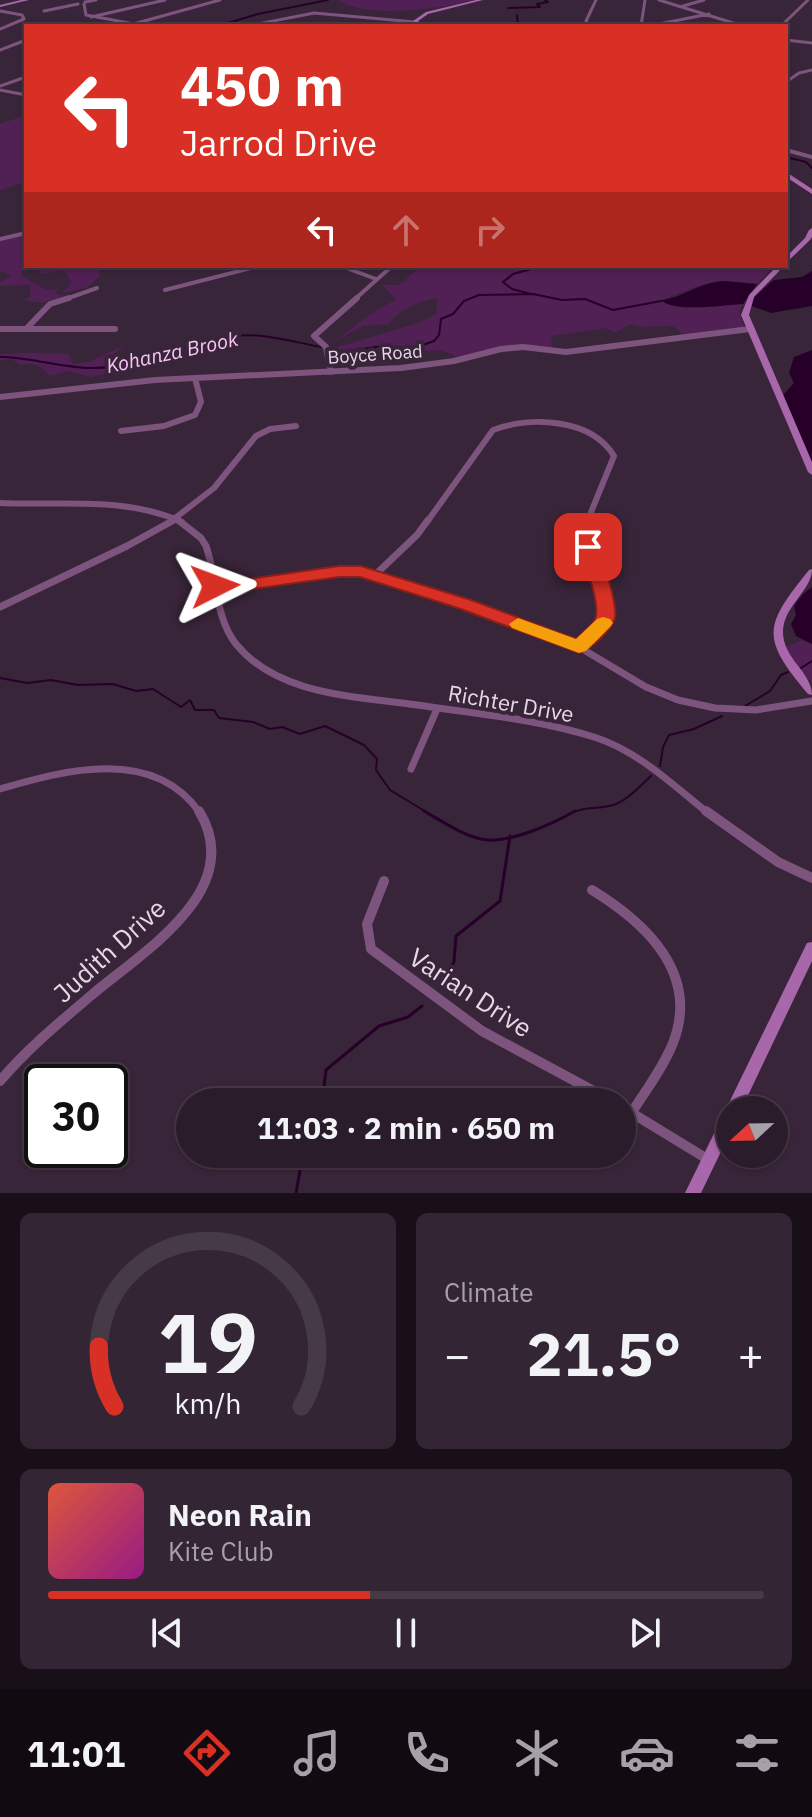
<!DOCTYPE html>
<meta charset="utf-8">
<style>
:root{--surface:#2b1c2b;--page:#332533;--text:#f1f3f6;--muted:#a6a1a9;--line:#473a47;--accent:#d93025}
body{margin:0;font-family:"IBM Plex Sans",sans-serif;background:var(--page);color:var(--text);height:100vh;display:flex;flex-direction:column;font-size:30px;white-space:nowrap}
*{box-sizing:border-box;margin:0}
p{font-size:26px;color:var(--muted)}
.icon{flex:none;width:44px;height:44px;fill:none;stroke:currentColor;stroke-width:2;stroke-linecap:round;stroke-linejoin:round}
.map{position:relative;height:1193px;overflow:hidden}
.sheet{display:flex;flex-direction:column;gap:20px;padding:20px;background:#180f18;flex:1}
.sheet>*{flex:none}
.top-card{position:absolute;left:24px;top:24px;width:764px;height:244px;border-radius:0px;box-shadow:0 2px 6px #0004,0 0 0 2px var(--line);background:#d93025;color:#fff;overflow:hidden}
.needle{width:52px;rotate:248deg}
.controls{position:absolute;left:716px;top:1096px;display:grid;gap:16px}
.controls a{display:grid;place-items:center;width:72px;height:72px;border-radius:50%;background:var(--surface);box-shadow:0 2px 6px #0004,0 0 0 2px var(--line);font-size:40px}
.speed{position:absolute;left:24px;top:1064px;display:flex;gap:16px;font-size:40px;font-weight:700;text-align:center}
.speed>*{display:grid;place-content:center;width:104px;height:104px;border-radius:50%;background:var(--surface);box-shadow:0 2px 6px #0004,0 0 0 2px var(--line);line-height:1}
.speed .limit{border:4px solid #111;border-radius:12px;background:#fff;color:#111}
.pin{position:absolute;display:grid;place-items:center;width:68px;height:68px;color:#fff;margin:-34px;border-radius:16px;box-shadow:0 4px 12px #0006}
.me{position:absolute;width:88px;margin:-44px;rotate:87deg;stroke-linejoin:round;filter:drop-shadow(0 0 6px #0008)}
.turn{display:flex;align-items:center;gap:28px;height:168px;padding:0 24px;font-size:36px}
.turn .icon{width:104px;height:104px;stroke-width:2.5}
.turn b{display:block;font-size:56px;line-height:68px}
.lanes{display:flex;align-items:center;height:76px;padding:0 24px;background:#0003;justify-content:center;gap:40px;direction:ltr}
.lanes .off{opacity:.35}
.big{font-size:60px;font-weight:700;line-height:1.1}
.sheet .widget{flex:1;display:flex;flex-direction:column;justify-content:center;gap:12px;min-width:0;padding:0 28px;border-radius:12px;background:var(--page)}
.sheet .dial{align-items:center;gap:0}
.dial svg{height:208px;overflow:visible;fill:none;stroke:var(--line);stroke-width:7;stroke-linecap:round;text-anchor:middle}
.dial text{fill:var(--text);stroke:none}
.song{display:flex;align-items:center;gap:24px}
.cover{width:96px;height:96px;border-radius:12px;background:linear-gradient(135deg,hsl(10 70% 55%),hsl(310 70% 35%))}
.played{height:8px;border-radius:4px;background:linear-gradient(90deg,var(--accent) 45%,var(--line) 45%)}
.keys{display:flex;justify-content:space-around;direction:ltr}
.heat{display:flex;justify-content:space-between;align-items:center;font-size:44px;direction:ltr}
.sheet .tiles{flex:1;display:grid;gap:20px;grid-template-columns:1fr 1fr}
.widget:last-child{grid-column:span 2}
.trip{position:absolute;left:176px;top:1088px;width:460px;height:80px;border-radius:40px;background:var(--surface);box-shadow:0 2px 6px #0004,0 0 0 2px var(--line);font-weight:700;line-height:80px;text-align:center}
.tabs{display:flex;height:128px;justify-content:space-around;align-items:center;background:#110b11;color:var(--muted)}
.tabs .icon{width:56px;height:56px}
.tabs .selected{color:var(--accent)}
.tabs b{font-size:36px;color:var(--text)}
.map>svg:first-child{display:block}
.green{fill:#512054}
.water{fill:#260029}
.lines{fill:none;stroke-linecap:round;stroke-linejoin:round}
.stream-far1{stroke:#260029;stroke-width:2}
.stream{stroke:#260029;stroke-width:3}
.minor-far4{stroke:#7c547d;stroke-width:3}
.minor-far3{stroke:#7c547d;stroke-width:4}
.minor-far2{stroke:#7c547d;stroke-width:6}
.minor-far1{stroke:#7c547d;stroke-width:7}
.minor{stroke:#7c547d;stroke-width:10}
.secondary{fill:#a867aa;fill-rule:evenodd}
.route{fill:#d93025;stroke:#8d1f18;stroke-width:2}
.slow{fill:#f59e0b}
.labels{text-anchor:middle;dominant-baseline:central;stroke-width:8;stroke-linejoin:round;paint-order:stroke}
.far-street-label{font-size:18px;fill:#e6d9e6;stroke:#392539}
.far-water-label{font-size:20px;font-style:italic;fill:#f9c5f9;stroke:#392539}
.street-label{font-size:22px;fill:#e6d9e6;stroke:#392539}
.near-street-label{font-size:26px;fill:#e6d9e6;stroke:#392539}
</style>
<div class="map">
<svg width="812" height="1193" viewBox="0 0 812 1193">
<rect width="100%" height="100%" fill="#392539"/>
<path class="green" d="M 338,0 L 477,0 C 441,8 368,20 338,0 Z
M 26,115 L 26,182 L 0,190 L 0,124 Z
M 26,234 L 26,266 L 94,266 L 99,270 L 99,277 L 86,288 L 62,293 L 72,282 L 63,270 L 44,274 L 39,272 L 41,268 L 21,271 L 22,276 L 46,290 L 58,289 L 55,294 L 65,296 L 42,303 L 23,300 L 31,296 L 30,285 L 0,286 L 0,282 L 12,275 L 0,271 L 0,241 Z
M 422,266 L 702,266 L 715,269 L 747,266 L 769,271 L 757,284 L 725,281 L 695,287 L 664,299 L 681,307 L 743,304 L 739,312 L 744,327 L 683,335 L 673,326 L 642,327 L 630,324 L 616,333 L 605,328 L 552,336 L 551,350 L 531,346 L 461,358 L 440,350 L 413,352 L 408,356 L 401,348 L 377,350 L 375,352 L 379,359 L 332,358 L 331,349 L 415,324 L 436,314 L 437,299 C 420,299 399,311 389,324 L 363,326 L 331,343 C 354,329 371,310 396,300 L 383,285 L 399,285 Z
M 126,344 L 106,361 L 113,364 L 146,359 L 145,365 L 91,377 L 68,371 L 50,376 C 42,366 34,362 20,365 L 12,359 L 0,361 L 0,354 C 23,352 45,354 68,353 L 73,364 L 89,362 Z
M 802,640 L 812,644 L 812,683 L 791,659 L 786,647 Z"/>
<path class="water" d="M 812,271 L 812,306 L 771,313 L 751,306 L 755,296 L 774,280 L 802,277 Z
M 725,281 L 757,284 L 743,304 C 724,305 673,313 661,300 C 683,298 701,281 725,281 Z
M 812,350 L 812,467 L 783,395 L 794,383 L 789,373 L 794,357 Z
M 812,587 L 812,644 L 796,636 L 791,624 L 796,615 L 794,606 L 803,594 Z"/>
<g class="lines">
<path class="stream-far1" d="M 508,8 L 540,7 L 537,4 L 548,2 L 545,0
M 517,15 L 518,26
M 218,26 L 258,14 L 328,0
M 786,157 L 806,162 L 812,168
M 531,294 L 512,289 L 503,282 L 513,274 L 542,266
M 328,349 L 336,353 L 382,346 L 409,350 L 434,341 L 439,335 L 441,319 L 453,314 L 464,301 L 479,295 L 533,294 L 562,300 L 585,299 L 613,310 L 661,301
M 0,357 C 31,357 61,368 92,368 C 142,368 187,342 236,336 C 263,332 296,343 322,347
M 801,668 L 812,661
M 0,678 L 27,683 L 51,680 L 78,685 L 113,684 L 136,691 L 153,689 L 181,707 L 190,700 L 195,710 L 214,710 L 219,718 L 253,722 L 270,729 L 282,727 L 300,734 L 325,726 L 364,745 L 377,759 L 376,770 L 390,790 L 428,813
M 745,706 L 770,691 L 781,675 L 788,672
M 660,766 L 663,747 L 669,735 L 694,729 L 722,716
M 572,813 C 585,805 602,810 616,804 C 630,798 640,786 651,776"/>
<path class="stream" d="M 424,811 C 442,821 466,838 487,840 C 513,842 554,823 575,811
M 439,986 L 454,962 L 456,936 L 500,901 L 510,836
M 322,1102 L 326,1070 L 379,1026 L 408,1017 L 422,1006
M 296,1193 L 303,1154"/>
<path class="minor-far4" d="M 659,0 L 743,26
M 85,2 L 96,0
M 84,4 L 86,15 L 129,23
M 683,6 L 704,0
M 0,11 L 22,15 L 24,19 L 0,29
M 44,11 L 78,4
M 91,17 L 165,0
M 126,26 L 220,0
M 248,26 L 314,13 L 415,22
M 591,26 L 586,21 L 596,0
M 641,26 L 645,0
M 649,26 L 709,14
M 781,26 L 808,0
M 786,40 L 812,43
M 0,50 L 26,40
M 786,82 L 799,73 L 812,70
M 0,86 L 26,77
M 0,90 L 26,95"/>
<path class="minor-far3" d="M 786,150 L 812,157
M 0,239 L 26,233
M 341,266 L 376,279
M 165,290 L 259,266
M 63,300 L 97,288
M 354,300 L 392,266"/>
<path class="minor-far2" d="M 0,329 L 115,329
M 26,329 L 50,304 L 69,298
M 331,372 L 326,347 L 314,336 L 357,298
M 0,397 L 155,380 L 401,368 L 454,361 L 501,349 L 523,347 L 566,352 L 750,329
M 121,431 L 164,426 L 195,415 L 201,402 L 195,378
M 0,503 C 61,506 125,496 182,522
M 170,522 L 214,488 L 256,436 L 270,429 L 296,426
M 427,522 L 493,430 C 531,416 591,418 614,456 L 587,522"/>
<path class="minor-far1" d="M 178,520 L 201,538 L 206,546 C 217,577 215,618 236,644 C 278,696 357,696 417,705 C 477,714 539,719 597,738 C 639,752 674,786 708,813
M 376,574 L 417,535 L 428,520
M 216,589 L 339,571 L 376,574 L 579,647 L 646,687 L 678,700 L 715,708 L 756,710 L 812,701
M 0,607 L 127,546 L 174,520
M 579,647 L 605,622 L 606,614 L 585,533 L 587,520
M 411,769 L 437,709
M 0,789 C 64,770 154,746 200,813"/>
<path class="minor" d="M 706,811 L 778,862 L 812,878
M 384,881 L 367,924 L 371,949 L 482,1031 L 614,1102
M 592,890 C 646,923 700,974 673,1043 C 663,1068 646,1090 632,1112
M 0,1081 C 28,1048 61,1021 94,993 C 144,951 247,889 199,811
M 622,1107 L 709,1160"/>
<path class="secondary" d="M 21,0 L 29,0 L 0,7 L 0,5 Z
M 476,0 L 483,0 L 428,14 L 418,21 L 425,26 L 420,26 L 413,21 L 426,12 Z
M 786,172 L 812,189 L 812,194 L 786,177 Z
M 812,228 L 812,237 L 810,240 L 786,263 L 786,257 L 805,238 L 809,230 Z
M 777,266 L 784,266 L 754,297 L 749,315 L 812,462 L 812,475 L 808,472 L 741,315 L 749,295 Z
M 812,569 C 812,591 783,606 783,632 C 783,659 812,672 812,695 L 808,694 C 760,637 764,626 809,570 Z
M 812,942 L 812,961 L 741,1110 L 730,1110 L 730,1133 L 701,1193 L 685,1193 L 805,947 L 807,943 Z"/>
</g>
<path class="route" d="M 588,542 C 601,546 618,604 615,618 C 612,630 590,650 579,653 L 458,608 L 360,577 L 339,577 L 216,594 L 210,593 L 206,586 L 215,580 L 222,583 L 339,566 L 361,566 L 471,600 L 576,639 C 582,633 590,628 594,621 C 603,608 584,562 579,547 Z"/>
<path class="slow" d="M 603,617 L 610,619 L 613,623 L 610,627 L 586,651 L 579,653 L 512,628 L 509,624 L 518,618 L 576,639 L 597,619 Z"/>
<g class="labels">
<g class="far-street-label">
<text transform="translate(375 354) rotate(-4)">Boyce Road</text>
</g>
<g class="far-water-label">
<text transform="translate(172 352) rotate(-12)">Kohanza Brook</text>
</g>
<g class="street-label">
<text transform="translate(511 703) rotate(10)">Richter Drive</text>
</g>
<g class="near-street-label">
<text transform="translate(109 950) rotate(-42)">Judith Drive</text>
<text transform="translate(471 992) rotate(33)">Varian Drive</text>
</g>
</g>
</svg>
<div class="controls">
<a><svg class="needle" viewBox="-14 -14 28 28"><path d="M0-13l5 13h-10z" fill="#e53935"/><path d="M0 13l5-13h-10z" fill="#a6a1a9"/></svg></a>
</div>
<div class="speed"><div class="limit">30</div></div>
<div class="pin" style="left:588px;top:547px;background:#d93025"><svg class="icon" aria-label="arrive" viewBox="0 0 24 24"><path d="M6 21V4h12l-3 4 3 4H6"/></svg></div>
<svg class="me" style="left:215px;top:586px" viewBox="-20 -20 40 40"><path d="M0-17L14 15 0 8-14 15z" fill="#d93025" stroke="#fff" stroke-width="4"/></svg>
<div class="trip">11:03 · 2 min · 650 m</div>
<div class="top-card">
<div class="turn"><svg class="icon" aria-label="left" viewBox="0 0 24 24"><path d="M17 20v-9H6M10 6l-5 5 5 5"/></svg><div><b>450 m</b>Jarrod Drive</div></div>
<div class="lanes"><svg class="icon" aria-label="left" viewBox="0 0 24 24"><path d="M17 20v-9H6M10 6l-5 5 5 5"/></svg><svg class="icon off" aria-label="ahead" viewBox="0 0 24 24"><path d="M12 20V5M6 11l6-6 6 6"/></svg><svg class="icon off" aria-label="right" viewBox="0 0 24 24"><path d="M7 20v-9h11M14 6l5 5-5 5"/></svg></div>
</div>
</div>
<section class="sheet">
<div class="tiles">
<div class="widget dial"><svg viewBox="0 0 100 80">
<path d="M14 69A42 42 0 1 1 86 69"/>
<path d="M14 69A42 42 0 0 1 8 46" stroke="#d93025"/>
<text x="50" y="56" font-size="32" font-weight="700">19</text>
<text x="50" y="72" font-size="11">km/h</text>
</svg></div>
<div class="widget"><p>Climate</p>
<div class="heat"><a>−</a><b class="big">21.5°</b><a>+</a></div>
</div>
<div class="widget">
<div class="song"><i class="cover"></i><div><b>Neon Rain</b><p>Kite Club</p></div></div>
<div class="played"></div>
<div class="keys"><svg class="icon" aria-label="previous" viewBox="0 0 24 24"><path d="M18 5L8 12l10 7zM5 5v14"/></svg><svg class="icon" aria-label="pause" viewBox="0 0 24 24"><path d="M8 5v14M16 5v14"/></svg><svg class="icon" aria-label="next" viewBox="0 0 24 24"><path d="M6 5l10 7-10 7zM19 5v14"/></svg></div>
</div>
</div>
</section>
<nav class="tabs">
<b>11:01</b>
<svg class="icon selected" aria-label="directions" viewBox="0 0 24 24"><path d="M12 3l9 9-9 9-9-9zM9 14v-3h6M13 9l2 2-2 2"/></svg>
<svg class="icon" aria-label="music" viewBox="0 0 24 24"><path d="M9 18V5l10-2v13"/><circle cx="6" cy="18" r="3"/><circle cx="16" cy="16" r="3"/></svg>
<svg class="icon" aria-label="phone" viewBox="0 0 24 24"><path d="M5 4h4l2 5-3 2q2 4 5 5l2-3 5 2v4C11 20 4 13 5 4z"/></svg>
<svg class="icon" aria-label="climate" viewBox="0 0 24 24"><path d="M12 3v18M4 7l16 10M4 17L20 7"/></svg>
<svg class="icon" aria-label="car" viewBox="0 0 24 24"><path d="M5 17H2v-5l4-1 3-4h7l3 4 3 1v5h-3M9 17h6M6 11h13"/><circle cx="7" cy="17" r="2"/><circle cx="17" cy="17" r="2"/></svg>
<svg class="icon" aria-label="filters" viewBox="0 0 24 24"><path d="M4 7h16M4 17h16"/><circle cx="9" cy="7" r="2"/><circle cx="15" cy="17" r="2"/></svg>
</nav>
